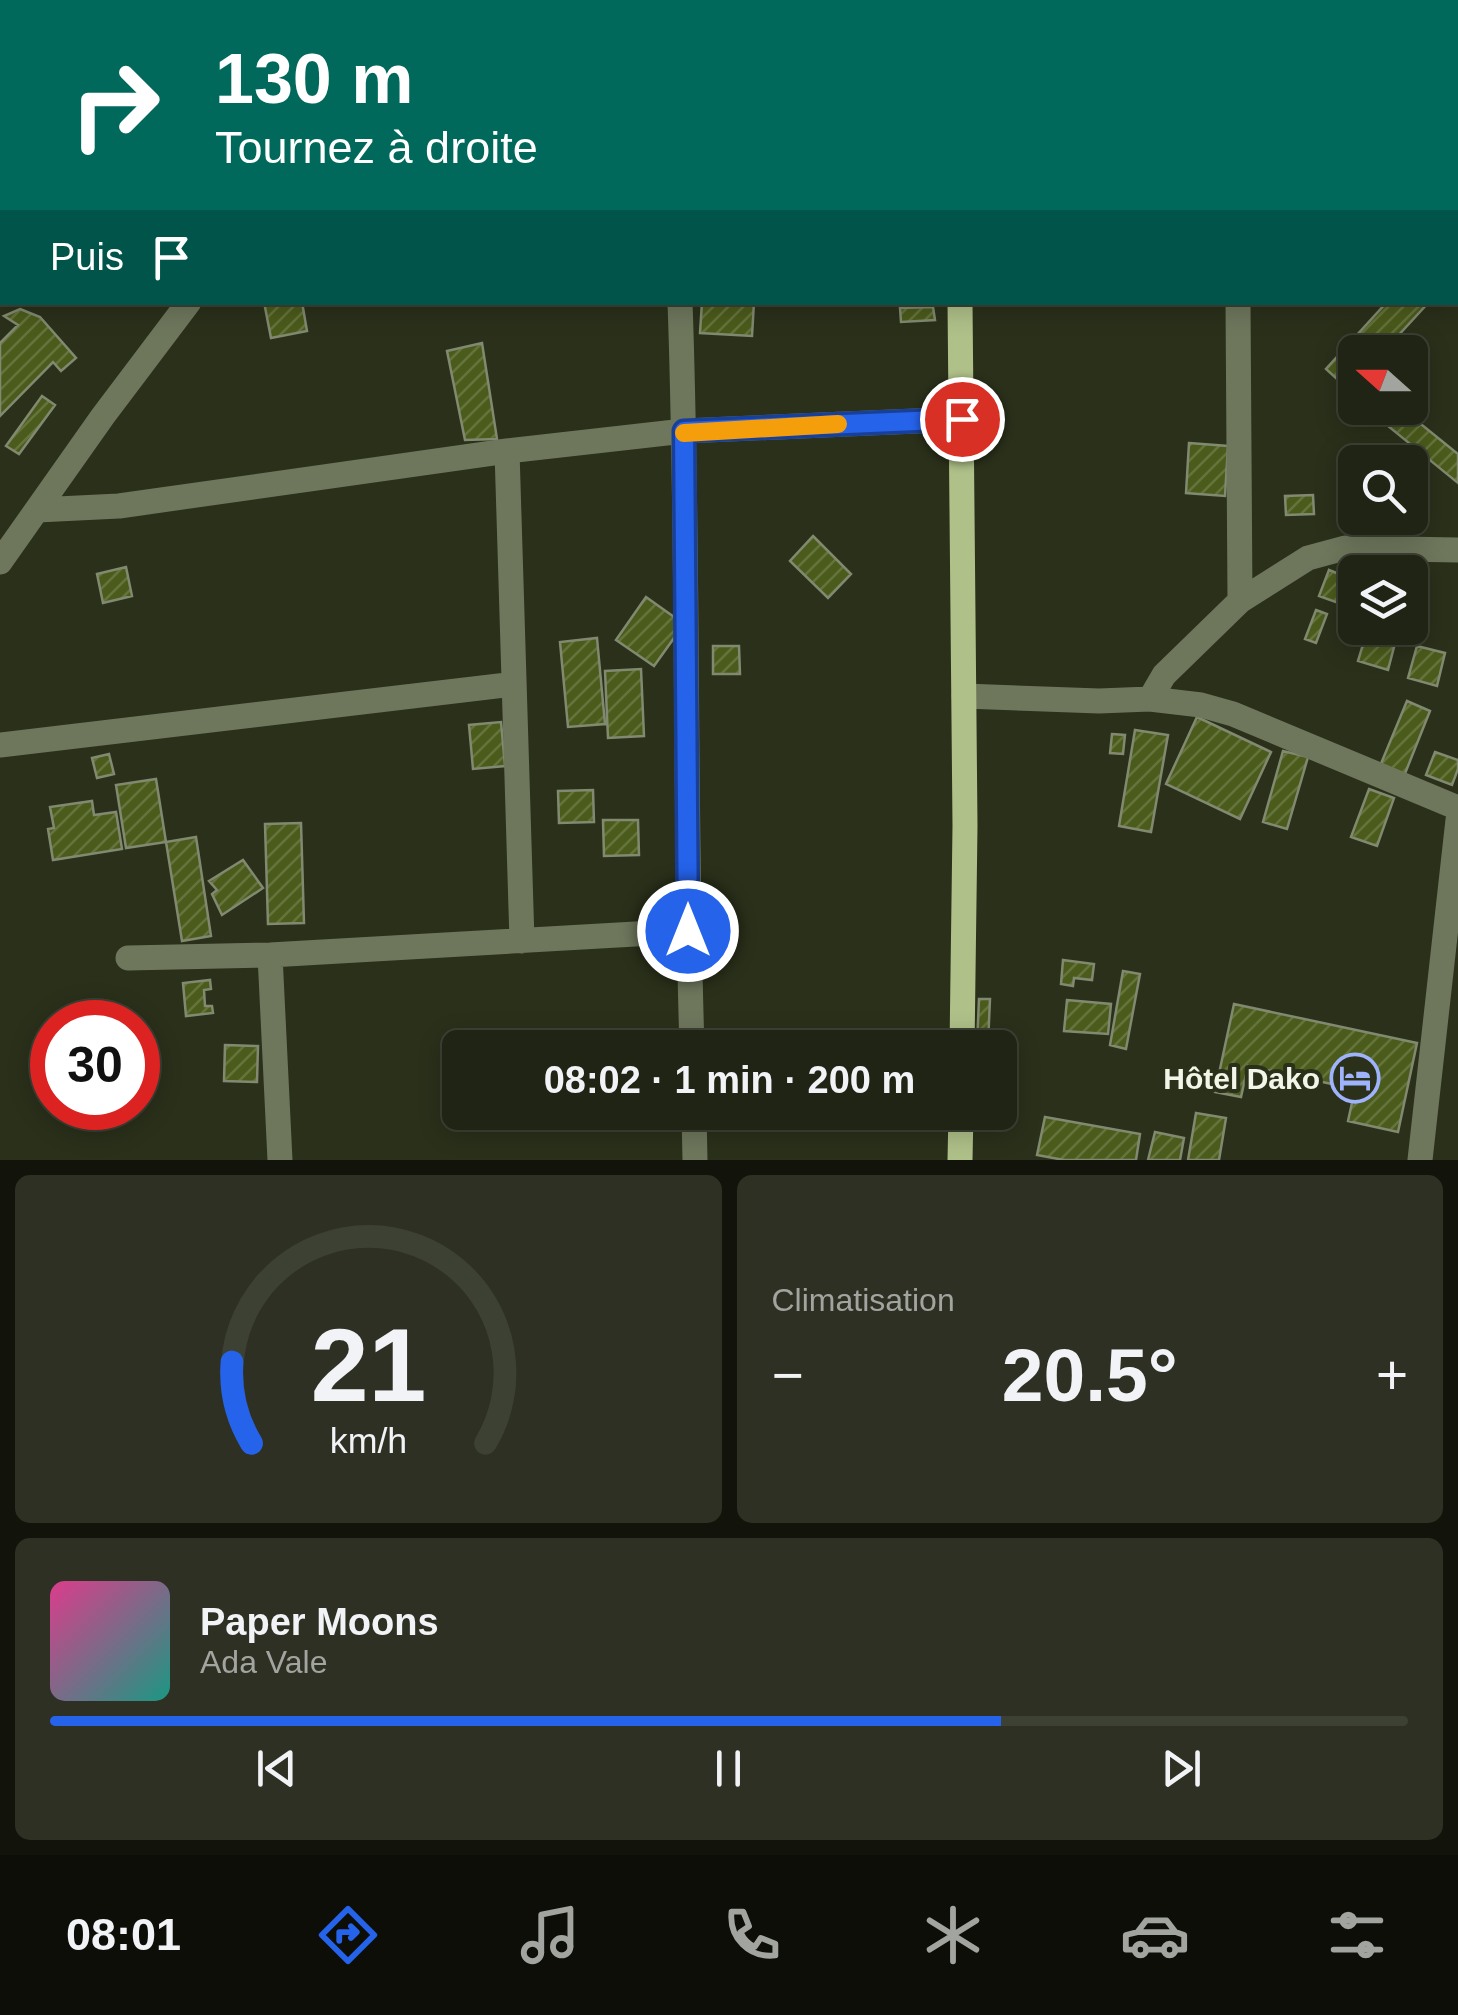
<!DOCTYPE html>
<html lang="fr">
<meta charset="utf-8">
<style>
:root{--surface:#202414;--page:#2d3022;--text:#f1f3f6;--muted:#a2a4a0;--line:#3d4134;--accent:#2563eb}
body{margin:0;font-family:Helvetica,sans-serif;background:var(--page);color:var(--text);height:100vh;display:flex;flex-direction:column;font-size:38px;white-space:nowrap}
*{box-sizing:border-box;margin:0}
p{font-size:32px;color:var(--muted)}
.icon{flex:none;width:55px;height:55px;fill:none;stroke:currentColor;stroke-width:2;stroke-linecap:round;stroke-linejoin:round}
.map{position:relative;height:1160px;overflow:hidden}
.panel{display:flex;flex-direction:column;gap:15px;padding:15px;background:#12140b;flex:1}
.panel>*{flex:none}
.hud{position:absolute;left:0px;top:0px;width:1460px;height:305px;box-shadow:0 5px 25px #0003,0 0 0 2px var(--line);background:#00695c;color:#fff;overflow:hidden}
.needle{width:65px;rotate:291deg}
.fabs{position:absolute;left:1338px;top:335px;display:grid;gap:20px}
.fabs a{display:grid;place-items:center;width:90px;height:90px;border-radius:15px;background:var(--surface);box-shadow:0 5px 25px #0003,0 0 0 2px var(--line);font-size:50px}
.speed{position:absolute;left:30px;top:1000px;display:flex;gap:20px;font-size:50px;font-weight:700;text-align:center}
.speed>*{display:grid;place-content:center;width:130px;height:130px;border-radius:50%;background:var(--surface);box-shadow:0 5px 25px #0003,0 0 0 2px var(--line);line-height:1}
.speed .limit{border:15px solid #d22;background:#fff;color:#111}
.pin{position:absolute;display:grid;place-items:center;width:85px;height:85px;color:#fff;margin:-42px;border:5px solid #fff;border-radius:50%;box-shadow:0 2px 10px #0007}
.me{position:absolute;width:110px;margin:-55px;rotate:0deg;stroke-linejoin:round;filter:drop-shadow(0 0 8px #0008)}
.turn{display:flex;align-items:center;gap:35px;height:210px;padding:0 50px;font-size:45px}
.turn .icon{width:130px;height:130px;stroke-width:2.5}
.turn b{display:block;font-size:70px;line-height:85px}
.then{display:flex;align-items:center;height:95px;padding:0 50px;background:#0003;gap:20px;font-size:38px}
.big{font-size:75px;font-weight:700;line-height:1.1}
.panel .widget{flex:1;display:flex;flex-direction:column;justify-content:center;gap:15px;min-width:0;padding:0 35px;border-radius:15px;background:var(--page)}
.panel .dial{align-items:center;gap:0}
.dial svg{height:260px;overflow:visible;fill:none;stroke:var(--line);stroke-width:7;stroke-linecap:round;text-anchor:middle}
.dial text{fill:var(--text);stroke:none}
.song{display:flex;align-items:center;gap:30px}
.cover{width:120px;height:120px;border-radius:15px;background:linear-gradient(135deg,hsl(330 70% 55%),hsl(170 70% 35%))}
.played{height:10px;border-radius:5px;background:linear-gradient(90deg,var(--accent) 70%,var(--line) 70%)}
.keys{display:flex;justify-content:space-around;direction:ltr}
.heat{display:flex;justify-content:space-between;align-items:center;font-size:55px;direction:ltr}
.panel .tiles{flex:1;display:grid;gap:15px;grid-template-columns:1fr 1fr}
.widget:last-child{grid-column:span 2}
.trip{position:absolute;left:442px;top:1030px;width:575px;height:100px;border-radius:15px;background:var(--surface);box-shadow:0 5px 25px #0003,0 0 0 2px var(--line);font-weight:700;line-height:100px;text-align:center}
.menu{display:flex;height:160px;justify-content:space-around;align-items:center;background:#0d0e08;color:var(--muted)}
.menu .icon{width:70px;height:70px}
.menu .on{color:var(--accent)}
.menu b{font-size:45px;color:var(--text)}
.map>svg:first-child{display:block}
.building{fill:url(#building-hatch);stroke:#818970;stroke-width:2.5}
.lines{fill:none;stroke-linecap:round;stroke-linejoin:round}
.street{stroke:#6e775c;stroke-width:25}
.primary{stroke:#afc089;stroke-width:25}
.route-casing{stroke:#184099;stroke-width:25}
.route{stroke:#2563eb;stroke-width:18}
.slow{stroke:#f59e0b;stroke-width:18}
.labels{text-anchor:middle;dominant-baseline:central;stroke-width:8;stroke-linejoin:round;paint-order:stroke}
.poi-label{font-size:30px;font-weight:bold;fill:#f2f6e9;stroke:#2a301a;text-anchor:end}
</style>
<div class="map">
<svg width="1458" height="1160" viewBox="0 0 1458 1160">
<defs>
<pattern id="building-hatch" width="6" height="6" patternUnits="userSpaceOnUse" patternTransform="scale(2.5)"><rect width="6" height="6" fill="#4b5b1b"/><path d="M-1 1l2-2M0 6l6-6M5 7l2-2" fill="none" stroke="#65733c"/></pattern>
</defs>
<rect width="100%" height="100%" fill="#2a301a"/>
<path class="building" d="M 0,115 L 2,122 L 2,183 L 0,184 Z
M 264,302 L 302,302 L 307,331 L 271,338 Z
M 702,302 L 754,302 L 752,336 L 700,333 Z
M 1387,302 L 1429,302 L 1383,352 L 1355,352 L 1355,383 L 1349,390 L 1326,369 Z
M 933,307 L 935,320 L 901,322 L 900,308 Z
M 20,309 L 40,317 L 76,358 L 61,371 L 53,362 L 0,416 L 0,343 L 18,325 L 4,316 Z
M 482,343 L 497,439 L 465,440 L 447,351 Z
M 42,396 L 55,405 L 19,454 L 6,446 Z
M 1366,408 L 1401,408 L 1458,454 L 1458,483 Z
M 1189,443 L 1228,446 L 1225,496 L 1186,493 Z
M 1313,495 L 1314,514 L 1286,515 L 1285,496 Z
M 813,536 L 851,574 L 828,598 L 790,561 Z
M 126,567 L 132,596 L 103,603 L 97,574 Z
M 1329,570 L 1354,580 L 1344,605 L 1319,596 Z
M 646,597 L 684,624 L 654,666 L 616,640 Z
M 1316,610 L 1327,614 L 1316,643 L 1305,639 Z
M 1368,628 L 1399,628 L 1388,670 L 1358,661 Z
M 597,638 L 605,724 L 568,727 L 560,642 Z
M 713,646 L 739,646 L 740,674 L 713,674 Z
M 1417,646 L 1445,653 L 1437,686 L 1408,678 Z
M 641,669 L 644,736 L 608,738 L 605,671 Z
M 1407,701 L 1430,711 L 1404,776 L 1380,766 Z
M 1197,717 L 1271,752 L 1240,819 L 1166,784 Z
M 501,722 L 505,766 L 473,769 L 469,725 Z
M 1135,730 L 1168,735 L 1151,832 L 1119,826 Z
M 1112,734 L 1125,735 L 1123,754 L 1110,753 Z
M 1283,751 L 1308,757 L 1287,829 L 1263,822 Z
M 1435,752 L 1458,760 L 1458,769 L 1452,785 L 1426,775 Z
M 109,754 L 114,774 L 97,778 L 92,758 Z
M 156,779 L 166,842 L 126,848 L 116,785 Z
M 1369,789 L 1394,798 L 1377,846 L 1351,837 Z
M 593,790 L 594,822 L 559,823 L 558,791 Z
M 92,801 L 94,815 L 116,812 L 122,849 L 53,860 L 48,829 L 54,828 L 50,807 Z
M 603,820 L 638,820 L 639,855 L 604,856 Z
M 301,823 L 304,923 L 268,924 L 265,824 Z
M 196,837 L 211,936 L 182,941 L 166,842 Z
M 243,860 L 263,888 L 222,915 L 212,894 L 217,890 L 209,881 Z
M 1063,960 L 1094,964 L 1092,980 L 1074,978 L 1073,986 L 1061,984 Z
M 1123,971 L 1140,974 L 1126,1049 L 1110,1045 Z
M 210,980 L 211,989 L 204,990 L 205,1006 L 212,1006 L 213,1013 L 186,1016 L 183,983 Z
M 979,999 L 990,999 L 988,1044 L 977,1044 Z
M 1067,1000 L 1111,1004 L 1108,1034 L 1064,1031 Z
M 1234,1004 L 1417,1043 L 1398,1132 L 1348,1121 L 1355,1089 L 1248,1066 L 1241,1097 L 1215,1092 Z
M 225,1045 L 258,1046 L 257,1082 L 224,1081 Z
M 1196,1113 L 1226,1118 L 1219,1160 L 1188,1160 Z
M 1045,1117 L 1140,1134 L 1136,1160 L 1064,1160 L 1037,1155 Z
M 1155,1132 L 1184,1138 L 1180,1160 L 1148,1160 Z"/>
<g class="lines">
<path class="street" d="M 481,2 L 483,0
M 680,302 C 689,551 684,799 692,1048
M 1238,302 L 1240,601
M 507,451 L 522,941
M 37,510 L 119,506 L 507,451 L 684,431 L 962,419
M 0,562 L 103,416 L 189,302
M 964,696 L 1099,701 L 1150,699 L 1201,705 L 1233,714 L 1458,808
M 1150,699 L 1164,675 L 1240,601 L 1308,558 L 1345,548 L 1458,550
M 0,745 L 514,684
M 270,955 L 280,1160
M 128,958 L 270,955 L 688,931
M 694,1112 L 695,1160
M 1420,1160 L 1458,820"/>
<path class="primary" d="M 957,2 L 957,0
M 960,302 L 965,826 L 962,1048
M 960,1160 L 961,1112"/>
</g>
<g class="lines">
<g class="route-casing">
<path id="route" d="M 688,931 L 684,431 L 962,419"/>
</g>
<use href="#route" class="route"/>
<path class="slow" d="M 684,433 L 838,424"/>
</g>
<defs>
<g id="hotel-ring" transform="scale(2.5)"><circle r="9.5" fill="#2a301a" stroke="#9fb3fd" stroke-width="1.5"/><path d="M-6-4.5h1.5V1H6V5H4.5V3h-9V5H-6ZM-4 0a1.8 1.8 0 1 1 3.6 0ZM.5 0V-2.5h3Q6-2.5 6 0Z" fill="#9fb3fd"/></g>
</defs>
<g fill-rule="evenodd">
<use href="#hotel-ring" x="1355" y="1078"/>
</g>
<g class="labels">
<g class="poi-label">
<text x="1320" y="1078">Hôtel Dako</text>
</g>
</g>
</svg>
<div class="fabs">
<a><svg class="needle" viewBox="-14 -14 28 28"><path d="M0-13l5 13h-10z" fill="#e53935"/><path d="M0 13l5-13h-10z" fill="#a2a4a0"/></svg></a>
<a><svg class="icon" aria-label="search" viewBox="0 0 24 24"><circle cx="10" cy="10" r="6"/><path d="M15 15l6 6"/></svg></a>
<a><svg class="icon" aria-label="layers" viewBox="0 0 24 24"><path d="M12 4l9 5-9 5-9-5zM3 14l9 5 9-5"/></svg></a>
</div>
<div class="speed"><div class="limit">30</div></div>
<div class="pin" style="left:962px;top:419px;background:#d93025"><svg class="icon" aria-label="arrive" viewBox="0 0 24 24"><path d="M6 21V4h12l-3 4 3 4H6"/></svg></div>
<svg class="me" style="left:688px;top:931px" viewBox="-20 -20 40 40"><circle r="17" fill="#2563eb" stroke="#fff" stroke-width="3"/><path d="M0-11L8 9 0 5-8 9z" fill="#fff"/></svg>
<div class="trip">08:02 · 1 min · 200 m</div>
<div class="hud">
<div class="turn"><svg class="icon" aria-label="right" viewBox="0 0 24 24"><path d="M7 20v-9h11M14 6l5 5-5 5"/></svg><div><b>130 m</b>Tournez à droite</div></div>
<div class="then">Puis<svg class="icon" aria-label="arrive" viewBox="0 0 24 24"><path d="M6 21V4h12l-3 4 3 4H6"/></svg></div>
</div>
</div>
<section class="panel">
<div class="tiles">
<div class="widget dial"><svg viewBox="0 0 100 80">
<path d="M14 69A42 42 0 1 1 86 69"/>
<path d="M14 69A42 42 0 0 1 8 44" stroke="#2563eb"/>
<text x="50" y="56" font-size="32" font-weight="700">21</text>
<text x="50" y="72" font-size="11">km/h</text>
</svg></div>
<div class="widget"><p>Climatisation</p>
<div class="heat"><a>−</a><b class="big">20.5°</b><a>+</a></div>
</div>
<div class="widget">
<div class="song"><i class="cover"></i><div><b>Paper Moons</b><p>Ada Vale</p></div></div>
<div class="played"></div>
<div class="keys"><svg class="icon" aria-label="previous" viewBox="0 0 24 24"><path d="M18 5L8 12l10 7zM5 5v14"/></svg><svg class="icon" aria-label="pause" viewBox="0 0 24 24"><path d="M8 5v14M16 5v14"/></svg><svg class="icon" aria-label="next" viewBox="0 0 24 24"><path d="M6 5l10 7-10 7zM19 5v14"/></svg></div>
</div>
</div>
</section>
<nav class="menu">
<b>08:01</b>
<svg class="icon on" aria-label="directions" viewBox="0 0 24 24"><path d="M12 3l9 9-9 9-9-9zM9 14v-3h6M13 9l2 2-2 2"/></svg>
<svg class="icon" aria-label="music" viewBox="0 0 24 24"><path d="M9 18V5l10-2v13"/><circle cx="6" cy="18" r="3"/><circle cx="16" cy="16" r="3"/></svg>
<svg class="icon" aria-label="phone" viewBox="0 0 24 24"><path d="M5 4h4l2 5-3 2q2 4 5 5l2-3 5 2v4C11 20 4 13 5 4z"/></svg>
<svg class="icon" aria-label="climate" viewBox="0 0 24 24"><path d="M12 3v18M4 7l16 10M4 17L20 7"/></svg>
<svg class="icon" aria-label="car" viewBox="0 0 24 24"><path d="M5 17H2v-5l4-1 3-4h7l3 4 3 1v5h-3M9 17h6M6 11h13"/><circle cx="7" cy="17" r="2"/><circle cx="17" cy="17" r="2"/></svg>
<svg class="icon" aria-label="filters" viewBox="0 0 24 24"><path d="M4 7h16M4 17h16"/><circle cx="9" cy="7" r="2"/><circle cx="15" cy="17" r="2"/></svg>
</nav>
